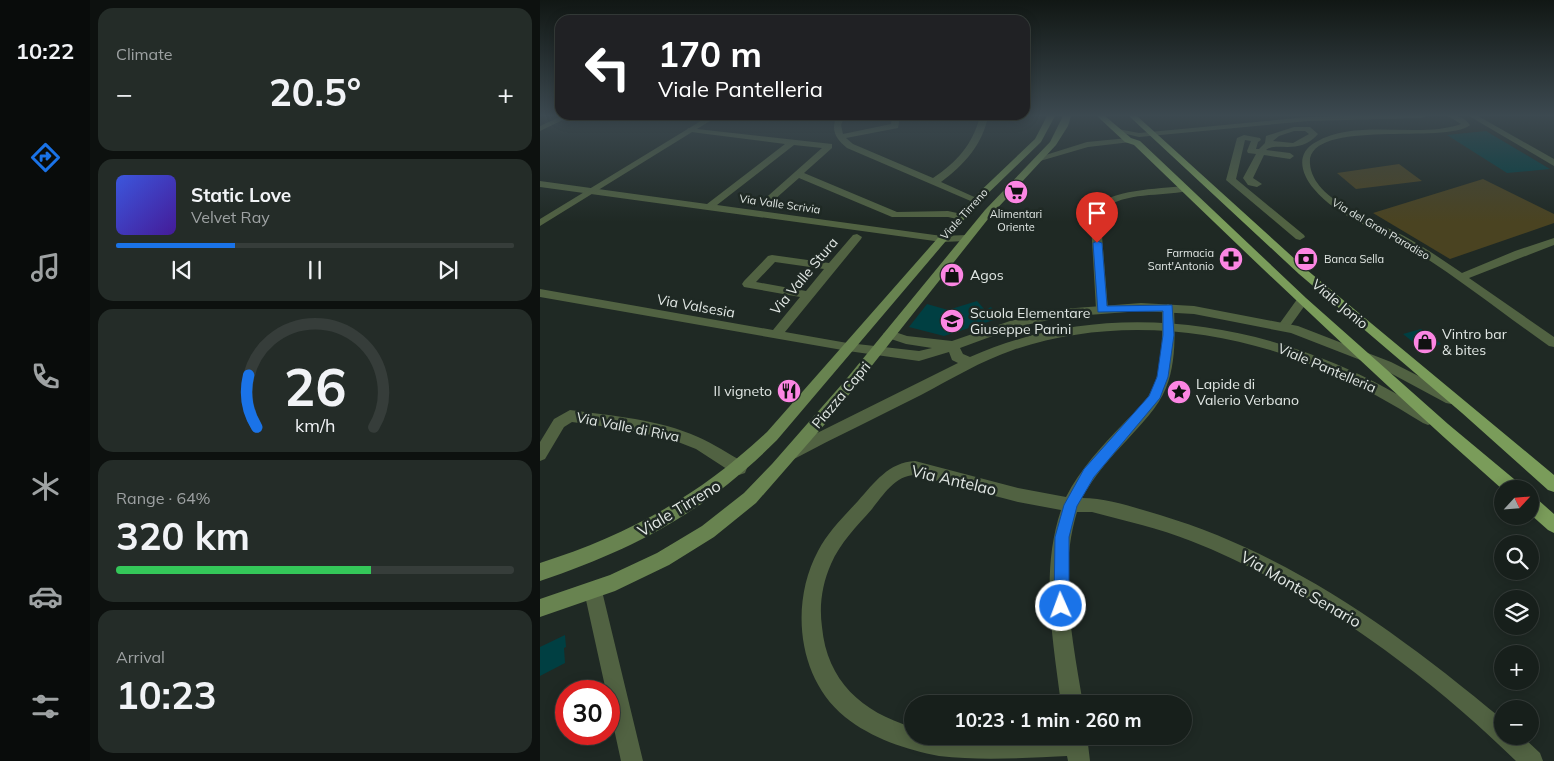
<!DOCTYPE html>
<meta charset="utf-8">
<style>
:root{--surface:#171f1b;--page:#242c28;--text:#f1f3f6;--muted:#9ea2a3;--line:#363d3a;--accent:#1a73e8}
body{margin:0;font-family:Mulish,sans-serif;background:var(--page);color:var(--text);height:100vh;display:flex;flex-direction:column;font-size:19px;white-space:nowrap}
*{box-sizing:border-box;margin:0}
p{font-size:16px;color:var(--muted)}
.icon{flex:none;width:28px;height:28px;fill:none;stroke:currentColor;stroke-width:2;stroke-linecap:round;stroke-linejoin:round}
.map{position:relative;flex:1;overflow:hidden}
.sheet{display:flex;flex-direction:column;gap:8px;padding:8px;background:#0d110f;width:450px}
.sheet>*{flex:none}
.guide{position:absolute;left:15px;top:15px;width:475px;height:105px;border-radius:15px;box-shadow:0 2px 12px #0003,0 0 0 1px var(--line);background:#202124;color:#fff;overflow:hidden}
.needle{width:32px;rotate:64deg}
.tools{position:absolute;left:954px;top:480px;display:grid;gap:10px}
.tools a{display:grid;place-items:center;width:45px;height:45px;border-radius:50%;background:var(--surface);box-shadow:0 2px 12px #0003,0 0 0 1px var(--line);font-size:25px}
.speed{position:absolute;left:15px;top:680px;display:flex;gap:10px;font-size:25px;font-weight:700;text-align:center}
.speed>*{display:grid;place-content:center;width:65px;height:65px;border-radius:50%;background:var(--surface);box-shadow:0 2px 12px #0003,0 0 0 1px var(--line);line-height:1}
.speed .limit{border:8px solid #d22;background:#fff;color:#111}
.pin{position:absolute;display:grid;place-items:center;width:42px;height:42px;color:#fff;margin:-51px -21px;border-radius:50% 50% 50% 0;rotate:-45deg;box-shadow:0 0 5px #0007}
.pin .icon{rotate:45deg}
.me{position:absolute;width:55px;margin:-28px;rotate:358deg;stroke-linejoin:round;filter:drop-shadow(0 0 4px #0008)}
.turn{display:flex;align-items:center;gap:18px;height:105px;padding:0 20px;font-size:22px}
.turn .icon{width:65px;height:65px;stroke-width:2.5}
.turn b{display:block;font-size:35px;line-height:42px}
.big{font-size:38px;font-weight:700;line-height:1.1}
.sheet .widget{flex:1;display:flex;flex-direction:column;justify-content:center;gap:8px;min-width:0;padding:0 18px;border-radius:15px;background:var(--page)}
.sheet .dial{align-items:center;gap:0}
.dial svg{height:130px;overflow:visible;fill:none;stroke:var(--line);stroke-width:7;stroke-linecap:round;text-anchor:middle}
.dial text{fill:var(--text);stroke:none}
.song{display:flex;align-items:center;gap:15px}
.cover{width:60px;height:60px;border-radius:8px;background:linear-gradient(135deg,hsl(230 70% 55%),hsl(260 70% 35%))}
.played{height:5px;border-radius:2px;background:linear-gradient(90deg,var(--accent) 30%,var(--line) 30%)}
.keys{display:flex;justify-content:space-around;direction:ltr}
.heat{display:flex;justify-content:space-between;align-items:center;font-size:28px;direction:ltr}
.charge{height:8px;border-radius:4px;background:linear-gradient(90deg,#34c759 64%,var(--line) 0)}
.trip{position:absolute;left:364px;top:695px;width:288px;height:50px;border-radius:25px;background:var(--surface);box-shadow:0 2px 12px #0003,0 0 0 1px var(--line);font-weight:700;line-height:50px;text-align:center}
main{display:flex;flex:1;min-height:0}
.tabs{display:flex;flex-direction:column;width:90px;justify-content:space-around;align-items:center;background:#090c0b;color:var(--muted)}
.tabs .icon{width:35px;height:35px}
.tabs .current{color:var(--accent)}
.tabs b{font-size:22px;color:var(--text)}
.map>svg:first-child{display:block}
.green{fill:#4a4321}
.building{fill:#003f42}
.lines{fill:none;stroke-linecap:round;stroke-linejoin:round}
.pedestrian{fill:#516242;fill-rule:evenodd}
.minor{fill:#516242;fill-rule:evenodd}
.tertiary{fill:#516242;fill-rule:evenodd}
.secondary{fill:#688350;fill-rule:evenodd}
.primary{fill:#7a9c5a;fill-rule:evenodd}
.route{fill:#1a73e8;stroke:#114b97}
.labels{text-anchor:middle;dominant-baseline:central;stroke-width:5;stroke-linejoin:round;paint-order:stroke}
.far-street-label{font-size:11px;fill:#e2e8e5;stroke:#1f2924}
.far-poi-label{font-size:11px;fill:#e2e8e5;stroke:#1f2924}
.poi-label{font-size:14px;fill:#e2e8e5;stroke:#1f2924;text-anchor:start}
.street-label{font-size:14px;fill:#e2e8e5;stroke:#1f2924}
.near-street-label{font-size:16px;fill:#e2e8e5;stroke:#1f2924}
</style>
<main>
<nav class="tabs">
<b>10:22</b>
<svg class="icon current" aria-label="directions" viewBox="0 0 24 24"><path d="M12 3l9 9-9 9-9-9zM9 14v-3h6M13 9l2 2-2 2"/></svg>
<svg class="icon" aria-label="music" viewBox="0 0 24 24"><path d="M9 18V5l10-2v13"/><circle cx="6" cy="18" r="3"/><circle cx="16" cy="16" r="3"/></svg>
<svg class="icon" aria-label="phone" viewBox="0 0 24 24"><path d="M5 4h4l2 5-3 2q2 4 5 5l2-3 5 2v4C11 20 4 13 5 4z"/></svg>
<svg class="icon" aria-label="climate" viewBox="0 0 24 24"><path d="M12 3v18M4 7l16 10M4 17L20 7"/></svg>
<svg class="icon" aria-label="car" viewBox="0 0 24 24"><path d="M5 17H2v-5l4-1 3-4h7l3 4 3 1v5h-3M9 17h6M6 11h13"/><circle cx="7" cy="17" r="2"/><circle cx="17" cy="17" r="2"/></svg>
<svg class="icon" aria-label="filters" viewBox="0 0 24 24"><path d="M4 7h16M4 17h16"/><circle cx="9" cy="7" r="2"/><circle cx="15" cy="17" r="2"/></svg>
</nav>
<section class="sheet">
<div class="widget"><p>Climate</p>
<div class="heat"><a>−</a><b class="big">20.5°</b><a>+</a></div>
</div>
<div class="widget">
<div class="song"><i class="cover"></i><div><b>Static Love</b><p>Velvet Ray</p></div></div>
<div class="played"></div>
<div class="keys"><svg class="icon" aria-label="previous" viewBox="0 0 24 24"><path d="M18 5L8 12l10 7zM5 5v14"/></svg><svg class="icon" aria-label="pause" viewBox="0 0 24 24"><path d="M8 5v14M16 5v14"/></svg><svg class="icon" aria-label="next" viewBox="0 0 24 24"><path d="M6 5l10 7-10 7zM19 5v14"/></svg></div>
</div>
<div class="widget dial"><svg viewBox="0 0 100 80">
<path d="M14 69A42 42 0 1 1 86 69"/>
<path d="M14 69A42 42 0 0 1 9 37" stroke="#1a73e8"/>
<text x="50" y="56" font-size="32" font-weight="700">26</text>
<text x="50" y="72" font-size="11">km/h</text>
</svg></div>
<div class="widget"><p>Range · 64%</p><b class="big">320 km</b><div class="charge"></div></div>
<div class="widget"><p>Arrival</p><b class="big">10:23</b></div>
</section>
<div class="map">
<svg width="1014" height="761" viewBox="0 0 1014 761">
<rect width="100%" height="100%" fill="#1f2924"/>
<path class="green" d="M 859,164 L 882,181 L 816,189 L 797,173 Z
M 943,179 L 1014,214 L 1014,223 L 910,259 L 833,213 Z"/>
<path class="building" d="M 946,131 L 1010,169 L 967,173 L 907,135 Z
M 437,301 L 445,310 L 451,307 L 460,318 L 404,336 L 369,327 L 387,304 L 408,310 Z
M 881,329 L 901,344 L 883,350 L 863,334 Z
M 25,635 L 26,647 L 24,648 L 25,663 L 0,676 L 0,647 Z"/>
<g class="lines">
<path class="pedestrian" d="M 754,127 L 770,127 L 778,134 C 760,156 735,141 726,150 L 750,153 L 754,156 L 750,159 L 724,155 L 713,178 L 722,184 L 717,187 L 708,185 L 703,178 L 716,154 L 708,153 L 707,151 L 711,141 L 705,140 L 696,179 L 764,235 L 765,237 L 760,240 L 756,239 L 686,180 L 697,138 L 704,135 L 720,138 L 721,140 L 718,142 L 716,149 L 719,149 L 725,143 L 726,136 ZM 754,131 L 765,131 L 769,134 L 753,143 L 733,141 L 739,136 Z"/>
<path class="minor" d="M 22,116 L 31,116 L 0,131 L 0,126 Z
M 103,116 L 113,116 L 103,119 Z
M 297,116 L 305,116 L 301,125 L 303,134 L 351,124 L 352,116 L 360,116 L 358,128 L 306,138 L 313,144 L 393,178 C 417,162 433,144 440,116 L 448,116 C 443,144 424,165 401,182 L 441,200 L 439,202 L 433,202 L 307,148 C 296,139 290,130 297,116 Z
M 807,116 L 886,116 L 882,118 L 768,121 L 599,137 L 574,131 L 578,129 L 599,133 L 768,117 Z
M 908,116 C 918,115 924,117 930,125 C 906,145 766,117 770,164 C 773,201 836,221 864,236 C 884,247 903,260 922,273 L 975,251 L 1014,238 L 1014,245 L 929,278 L 1014,337 L 1014,347 L 1009,346 C 962,313 916,276 867,246 C 836,228 798,218 774,189 C 761,174 755,153 776,142 C 817,118 880,139 921,124 Z
M 929,116 L 938,116 L 1014,159 L 1014,166 Z
M 148,128 L 292,144 L 292,148 L 264,173 L 357,212 L 408,211 L 426,215 L 427,217 L 422,220 L 408,217 L 352,217 L 259,178 L 226,207 L 220,207 L 220,203 L 282,148 L 254,145 L 177,205 L 402,236 L 427,235 L 432,238 L 427,241 L 402,242 L 0,187 L 0,181 L 167,204 L 245,144 L 151,132 L 147,130 Z
M 588,138 L 592,140 L 591,142 L 548,147 L 500,161 L 496,158 L 547,142 Z
M 644,186 L 649,189 L 647,191 C 620,197 586,191 562,210 L 561,224 L 568,309 L 566,312 L 558,312 L 556,309 L 551,224 L 552,209 C 570,189 618,189 644,186 Z
M 317,234 L 322,237 L 321,239 L 245,332 L 313,344 L 314,347 L 313,350 L 308,351 L 0,297 L 0,289 L 233,330 L 260,297 L 204,287 L 202,284 L 204,281 L 228,256 L 232,255 L 289,263 L 313,235 ZM 235,262 L 284,269 L 266,291 L 216,282 Z
M 762,297 L 768,301 L 748,329 L 740,329 L 738,326 L 740,323 L 758,298 Z
M 628,304 L 634,308 C 635,334 636,363 626,388 C 618,408 601,424 587,440 C 570,458 554,476 542,498 C 568,498 595,508 620,515 C 752,555 857,632 962,719 L 962,736 L 982,736 L 1000,753 L 1003,761 L 976,761 C 886,673 769,587 651,541 C 619,528 585,521 552,512 L 537,512 C 518,574 533,642 543,704 L 521,704 C 513,640 500,573 521,510 L 478,502 L 375,475 C 356,475 343,495 332,509 C 317,526 300,543 291,564 C 282,584 279,606 282,627 C 287,681 322,712 372,727 L 372,736 L 547,736 L 550,761 L 528,761 L 527,756 C 485,758 441,761 399,756 C 367,750 331,738 305,717 C 257,678 250,603 278,551 C 288,532 304,516 318,501 C 334,483 349,462 375,461 L 478,488 L 526,497 C 540,469 562,446 583,424 C 592,415 602,406 609,395 C 624,370 622,336 622,308 Z
M 30,410 C 73,416 118,419 158,437 C 174,444 189,454 205,463 L 207,468 L 205,473 L 199,475 L 193,473 L 156,449 L 133,440 L 89,430 L 32,422 L 24,427 L 5,459 L 0,461 L 0,442 L 14,419 Z
M 53,582 L 60,585 L 62,591 L 103,761 L 81,761 L 69,706 L 69,691 L 66,691 L 44,591 L 46,585 Z"/>
<path class="tertiary" d="M 169,116 L 178,116 L 0,226 L 0,219 Z
M 601,303 L 654,306 L 758,326 L 851,362 L 916,395 L 918,399 L 916,403 L 911,404 L 906,403 L 841,368 L 751,333 L 654,314 L 601,311 L 522,317 L 477,327 L 420,348 L 423,354 L 430,357 C 547,305 679,315 796,364 C 830,378 861,396 893,415 L 895,419 L 893,423 L 888,425 L 883,423 C 852,404 820,385 787,371 C 689,328 575,315 473,350 C 441,361 411,379 381,395 C 340,416 297,436 256,458 L 251,460 L 246,458 L 243,454 L 246,450 L 261,441 L 418,363 L 412,360 L 409,352 L 379,361 L 308,351 L 303,350 L 302,347 L 303,344 L 308,343 L 379,351 L 392,348 L 366,344 L 345,337 L 343,334 L 349,330 L 367,336 L 412,341 L 470,321 L 522,309 Z"/>
<path class="secondary" d="M 507,116 L 515,116 L 501,142 L 439,202 L 237,440 C 166,511 95,549 0,581 L 0,563 C 88,535 159,496 227,432 L 433,198 L 495,139 Z
M 523,116 L 531,116 L 528,126 L 516,145 L 452,214 L 292,416 L 216,503 L 174,537 L 129,565 L 75,591 L 0,617 L 0,599 L 70,575 L 117,553 L 162,526 L 204,493 L 232,464 L 303,383 L 445,210 L 510,142 Z"/>
<path class="primary" d="M 557,116 L 565,116 L 591,138 L 600,141 L 766,298 L 908,424 L 980,484 L 982,489 L 962,489 C 836,378 715,262 594,145 L 585,142 Z
M 589,116 L 597,116 L 767,270 L 1014,475 L 1014,492 L 1008,490 L 922,413 L 759,274 Z
M 990,496 L 996,498 L 1014,514 L 1014,533 L 1008,530 L 990,514 Z"/>
</g>
<linearGradient id="sky" x2="0" y2="1"><stop stop-color="#111714"/><stop offset="0.52" stop-color="#3c4950"/><stop offset="1" stop-color="#3c4950" stop-opacity="0"/></linearGradient>
<rect width="1014" height="222" fill="url(#sky)"/>
<path class="route" d="M 557,241 L 562,243 L 567,306 L 632,305 L 634,335 L 628,377 L 620,398 L 554,477 L 537,506 L 529,537 L 529,606 L 527,612 L 521,614 L 516,612 L 514,606 L 515,537 L 524,505 L 544,469 L 609,396 L 617,377 L 623,335 L 623,311 L 558,312 L 553,243 Z"/>
<defs>
<g id="supermarket-disc" transform="scale(1.25)"><circle r="9.5" fill="#fc86e3" stroke="#1f2924"/><path d="M-6-5.5h2.5l.6 2H6L4.5 2H-2.5L-4.4-4H-6ZM-1.5 3.2a1.3 1.3 0 1 0 .1 0ZM3 3.2a1.3 1.3 0 1 0 .1 0Z" fill="#111"/></g>
<g id="pharmacy-disc" transform="scale(1.25)"><circle r="9.5" fill="#fc86e3" stroke="#1f2924"/><path d="M-2-6h4v4h4v4h-4v4h-4v-4h-4v-4h4Z" fill="#111"/></g>
<g id="bank-disc" transform="scale(1.25)"><circle r="9.5" fill="#fc86e3" stroke="#1f2924"/><path d="M-6-4H6V4H-6ZM0-2.3a2.3 2.3 0 1 0 0 4.6a2.3 2.3 0 1 0 0-4.6Z" fill="#111"/></g>
<g id="shop-disc" transform="scale(1.25)"><circle r="9.5" fill="#fc86e3" stroke="#1f2924"/><path d="M-5-2.5h2.3a2.7 3.5 0 0 1 5.4 0H5L5.5 6h-11ZM-1.5-2.5h3a1.5 2.3 0 0 0-3 0Z" fill="#111"/></g>
<g id="school-disc" transform="scale(1.25)"><circle r="9.5" fill="#fc86e3" stroke="#1f2924"/><path d="M0-5L7-2L0 1L-7-2ZM-4 1L0 2.5L4 1V4Q0 6-4 4Z" fill="#111"/></g>
<g id="restaurant-disc" transform="scale(1.25)"><circle r="9.5" fill="#fc86e3" stroke="#1f2924"/><path d="M-5-6h1v4h1v-4h1v4h1v-4h1v5L-1.5 .5V6h-2V.5L-5-1ZM5-6V6H3V1.5H1.5Q1.5-4 5-6Z" fill="#111"/></g>
<g id="sight-disc" transform="scale(1.25)"><circle r="9.5" fill="#fc86e3" stroke="#1f2924"/><path d="M0-6L1.8-2.2L6-1.7L2.9 1.2L3.7 5.4L0 3.3L-3.7 5.4L-2.9 1.2L-6-1.7L-1.8-2.2Z" fill="#111"/></g>
</defs>
<g fill-rule="evenodd">
<use href="#supermarket-disc" x="476" y="192"/>
<use href="#pharmacy-disc" x="691" y="259"/>
<use href="#bank-disc" x="766" y="259"/>
<use href="#shop-disc" x="412" y="275"/>
<use href="#school-disc" x="412" y="321"/>
<use href="#shop-disc" x="885" y="342"/>
<use href="#restaurant-disc" x="249" y="391"/>
<use href="#sight-disc" x="639" y="392"/>
</g>
<g class="labels">
<g class="far-street-label">
<text transform="translate(240 204) rotate(8)">Via Valle Scrivia</text>
<text transform="translate(424 214) rotate(-48)">Viale Tirreno</text>
<text transform="translate(841 229) rotate(30)">Via del Gran Paradiso</text>
</g>
<g class="far-poi-label">
<text x="476" y="214">Alimentari<tspan x="476" dy="13">Oriente</tspan></text>
<text x="674" y="253" text-anchor="end">Farmacia<tspan x="674" dy="13">Sant'Antonio</tspan></text>
<text x="784" y="259" text-anchor="start">Banca Sella</text>
</g>
<g class="poi-label">
<text x="430" y="275">Agos</text>
<text x="430" y="313">Scuola Elementare<tspan x="430" dy="16">Giuseppe Parini</tspan></text>
<text x="902" y="334">Vintro bar<tspan x="902" dy="16">&amp; bites</tspan></text>
<text x="656" y="384">Lapide di<tspan x="656" dy="16">Valerio Verbano</tspan></text>
<text x="232" y="391" text-anchor="end">Il vigneto</text>
</g>
<g class="street-label">
<text transform="translate(264 276) rotate(-50)">Via Valle Stura</text>
<text transform="translate(800 304) rotate(40)">Viale Jonio</text>
<text transform="translate(156 306) rotate(10)">Via Valsesia</text>
<text transform="translate(787 368) rotate(23)">Viale Pantelleria</text>
<text transform="translate(301 395) rotate(-50)">Piazza Capri</text>
<text transform="translate(88 427) rotate(11)">Via Valle di Riva</text>
</g>
<g class="near-street-label">
<text transform="translate(414 480) rotate(13)">Via Antelao</text>
<text transform="translate(139 508) rotate(-31)">Viale Tirreno</text>
<text transform="translate(761 589) rotate(30)">Via Monte Senario</text>
</g>
</g>
</svg>
<div class="tools">
<a><svg class="needle" viewBox="-14 -14 28 28"><path d="M0-13l5 13h-10z" fill="#e53935"/><path d="M0 13l5-13h-10z" fill="#9ea2a3"/></svg></a>
<a><svg class="icon" aria-label="search" viewBox="0 0 24 24"><circle cx="10" cy="10" r="6"/><path d="M15 15l6 6"/></svg></a>
<a><svg class="icon" aria-label="layers" viewBox="0 0 24 24"><path d="M12 4l9 5-9 5-9-5zM3 14l9 5 9-5"/></svg></a>
<a>+</a>
<a>−</a>
</div>
<div class="speed"><div class="limit">30</div></div>
<div class="pin" style="left:557px;top:243px;background:#d93025"><svg class="icon" aria-label="arrive" viewBox="0 0 24 24"><path d="M6 21V4h12l-3 4 3 4H6"/></svg></div>
<svg class="me" style="left:521px;top:606px" viewBox="-20 -20 40 40"><circle r="17" fill="#1a73e8" stroke="#fff" stroke-width="3"/><path d="M0-11L8 9 0 5-8 9z" fill="#fff"/></svg>
<div class="trip">10:23 · 1 min · 260 m</div>
<div class="guide">
<div class="turn"><svg class="icon" aria-label="left" viewBox="0 0 24 24"><path d="M17 20v-9H6M10 6l-5 5 5 5"/></svg><div><b>170 m</b>Viale Pantelleria</div></div>
</div>
</div>
</main>
